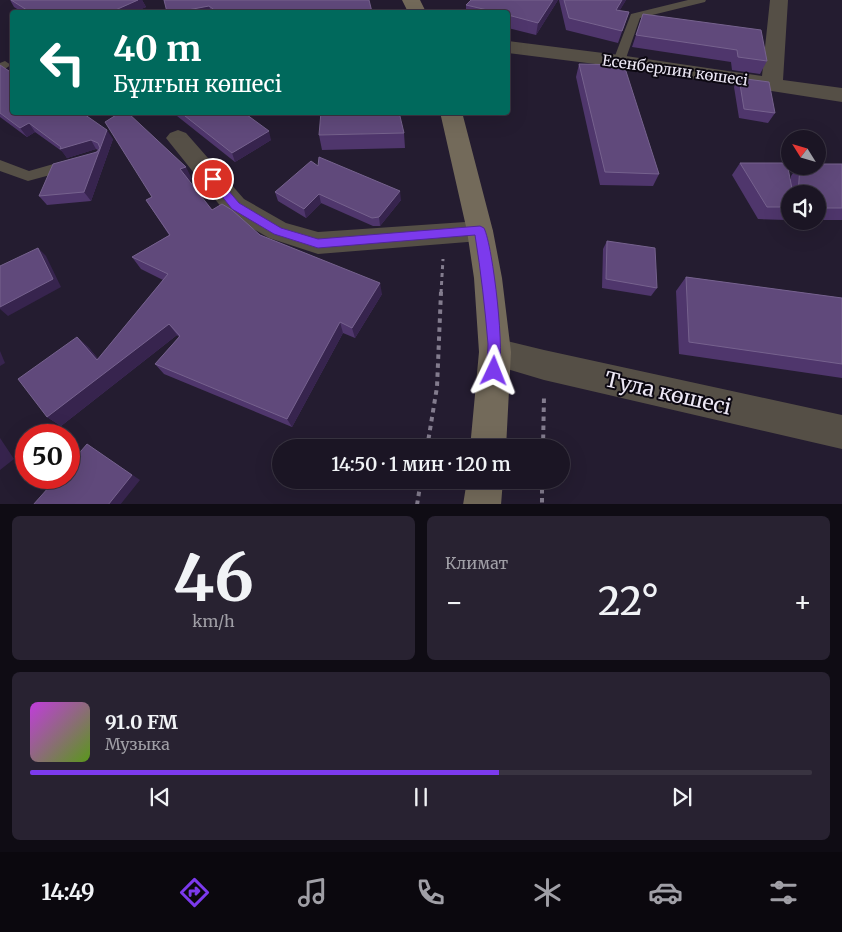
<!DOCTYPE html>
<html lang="ru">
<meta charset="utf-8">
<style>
:root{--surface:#1b1524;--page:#282231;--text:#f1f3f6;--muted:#a09fa6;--line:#393441;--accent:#7c3aed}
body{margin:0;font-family:Merriweather,serif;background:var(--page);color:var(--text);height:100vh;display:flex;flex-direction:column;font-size:19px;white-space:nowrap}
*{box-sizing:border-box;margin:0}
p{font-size:16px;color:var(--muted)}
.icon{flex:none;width:28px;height:28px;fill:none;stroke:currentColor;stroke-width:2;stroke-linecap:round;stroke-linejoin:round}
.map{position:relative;height:504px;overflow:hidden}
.sheet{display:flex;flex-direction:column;gap:12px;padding:12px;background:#0f0c14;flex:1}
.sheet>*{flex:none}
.guide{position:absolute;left:10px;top:10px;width:500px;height:105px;border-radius:5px;box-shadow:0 5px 20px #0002,0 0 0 1px var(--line);background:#00695c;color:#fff;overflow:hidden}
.needle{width:32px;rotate:307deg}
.buttons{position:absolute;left:781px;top:130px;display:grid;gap:10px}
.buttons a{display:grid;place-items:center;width:45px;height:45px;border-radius:50%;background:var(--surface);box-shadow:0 5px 20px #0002,0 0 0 1px var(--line);font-size:25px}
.speed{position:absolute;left:15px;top:424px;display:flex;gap:10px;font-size:25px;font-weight:700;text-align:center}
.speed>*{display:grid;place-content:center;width:65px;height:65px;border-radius:50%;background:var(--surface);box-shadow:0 5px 20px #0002,0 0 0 1px var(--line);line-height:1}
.speed .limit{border:8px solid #d22;background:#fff;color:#111}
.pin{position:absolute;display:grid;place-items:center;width:42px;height:42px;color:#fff;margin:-21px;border:2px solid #fff;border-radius:50%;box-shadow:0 1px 5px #0007}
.me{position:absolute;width:55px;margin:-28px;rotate:2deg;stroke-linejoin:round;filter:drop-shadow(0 0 4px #0008)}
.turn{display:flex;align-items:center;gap:18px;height:105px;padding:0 20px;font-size:22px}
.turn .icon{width:65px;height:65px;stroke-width:2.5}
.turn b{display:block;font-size:35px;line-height:42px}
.big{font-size:38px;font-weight:600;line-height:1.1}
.sheet .widget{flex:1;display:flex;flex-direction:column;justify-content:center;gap:8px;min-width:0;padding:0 18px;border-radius:8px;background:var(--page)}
.sheet .dial{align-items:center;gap:0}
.dial b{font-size:65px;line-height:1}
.song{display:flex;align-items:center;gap:15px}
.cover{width:60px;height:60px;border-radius:8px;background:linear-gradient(135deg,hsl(290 70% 55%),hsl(90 70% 35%))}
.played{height:5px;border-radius:2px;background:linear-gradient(90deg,var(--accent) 60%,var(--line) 60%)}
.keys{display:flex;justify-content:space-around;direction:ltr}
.heat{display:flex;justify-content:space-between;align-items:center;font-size:28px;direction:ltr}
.sheet .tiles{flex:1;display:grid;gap:12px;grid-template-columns:1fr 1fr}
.widget:last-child{grid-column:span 2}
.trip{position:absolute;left:272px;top:439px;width:298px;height:50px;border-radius:25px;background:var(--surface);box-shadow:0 5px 20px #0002,0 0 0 1px var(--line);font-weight:600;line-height:50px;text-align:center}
.menu{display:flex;height:80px;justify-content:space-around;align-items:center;background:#0b080e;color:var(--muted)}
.menu .icon{width:35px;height:35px}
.menu .selected{color:var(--accent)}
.menu b{font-size:22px;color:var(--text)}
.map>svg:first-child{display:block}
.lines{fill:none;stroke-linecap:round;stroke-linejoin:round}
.path-far1{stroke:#837c8e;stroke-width:3;stroke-dasharray:4 4;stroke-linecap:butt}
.path{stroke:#837c8e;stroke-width:4;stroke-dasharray:4.5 4.5;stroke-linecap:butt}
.lane{fill:#554f46;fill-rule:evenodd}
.street{fill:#554f46;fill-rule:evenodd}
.secondary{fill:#736a5a;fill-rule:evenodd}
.wall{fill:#4f366c}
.shaded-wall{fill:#37244e}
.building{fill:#60497b;stroke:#76628e}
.route{fill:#7c3aed;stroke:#51269a}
.labels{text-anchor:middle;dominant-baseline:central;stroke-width:4;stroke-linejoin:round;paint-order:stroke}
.far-street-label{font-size:15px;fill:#ece7f5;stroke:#0c0811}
.near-street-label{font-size:21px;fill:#ece7f5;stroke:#0c0811}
</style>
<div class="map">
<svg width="842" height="505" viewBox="0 0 842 505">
<rect width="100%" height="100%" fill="#241c30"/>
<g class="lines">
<path class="path-far1" d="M 441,293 L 443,259"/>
<path class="path" d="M 427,448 L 437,387 L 441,292
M 543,448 L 544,396
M 542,480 L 542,505
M 417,505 L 421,480"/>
<path class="lane" d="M 688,0 L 706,0 L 705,2 L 640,18 L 625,61 L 623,64 L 615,64 L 613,61 L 631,14 Z
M 5,61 L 11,65 L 0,72 L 0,63 Z
M 71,159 L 76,160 L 78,164 L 76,168 L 28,181 L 0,171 L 0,160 L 29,171 Z"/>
<path class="street" d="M 770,0 L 788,0 L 783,80 L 842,88 L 842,102 L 619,67 L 508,53 L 508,41 L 619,55 L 762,76 Z
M 178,130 L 186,133 L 244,199 L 286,223 L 318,232 L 480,221 L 489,224 L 493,231 L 489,238 L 480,241 L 318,254 L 269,238 L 226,213 L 166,138 L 170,133 Z
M 495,338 L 544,350 L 842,415 L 842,449 L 544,380 L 484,362 L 479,352 L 484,342 Z"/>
<path class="secondary" d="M 402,0 L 420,0 L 426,12 L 408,12 Z
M 440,112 L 462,112 L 493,231 L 502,278 L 511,352 L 506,448 L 470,448 L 479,352 L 474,278 L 467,231 Z
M 467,480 L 503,480 L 501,505 L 463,505 Z"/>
</g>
<path class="wall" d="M 10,0 L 142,0 L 146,7 L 134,12 L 22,12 L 14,7 Z
M 164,0 L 372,12 L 167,12 Z
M 558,0 L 536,35 L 508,28 L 508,12 L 466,12 L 466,5 Z
M 559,0 L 626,0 L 619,11 L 629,12 L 618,43 L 566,30 Z
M 643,14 L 767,61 L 760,74 L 732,70 L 731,62 L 632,47 Z
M 579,64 L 659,174 L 653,186 L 600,185 L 576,77 Z
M 0,65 L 12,112 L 113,139 L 91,201 L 47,205 L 39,196 L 98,150 L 96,149 L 67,158 L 63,152 L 35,132 L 27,137 L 0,117 Z
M 739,78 L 775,113 L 768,123 L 739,118 L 734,87 Z
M 172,112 L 243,112 L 271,140 L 235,162 Z
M 404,133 L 405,148 L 322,150 L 319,135 Z
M 740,163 L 791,179 L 791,176 L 798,166 L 818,166 L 842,164 L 842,220 L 818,220 L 818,194 L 790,194 L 790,220 L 787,220 L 787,218 L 786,220 L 758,219 L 732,175 Z
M 318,166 L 401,200 L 380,226 L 373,226 L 321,203 L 306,218 L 278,201 L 275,192 Z
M 192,179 L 189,181 L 212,210 L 260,235 L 382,294 L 355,338 L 343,333 L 292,427 L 164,374 L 155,364 L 179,337 L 177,335 L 61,426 L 47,417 L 77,337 L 89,348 L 98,359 L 163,280 L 141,269 L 132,257 L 169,235 L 146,200 Z
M 607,241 L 657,288 L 651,296 L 602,288 L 603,249 Z
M 686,277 L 842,298 L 842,378 L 679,354 L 676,291 Z"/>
<path class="shaded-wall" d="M 138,0 L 142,0 L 146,7 L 134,12 L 111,12 Z
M 553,0 L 558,0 L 536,35 L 538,23 Z
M 622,0 L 626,0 L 613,22 L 616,10 Z
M 209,6 L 211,12 L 177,12 Z
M 29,123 L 35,132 L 27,137 L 20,128 Z
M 107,130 L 113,139 L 91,201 L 84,192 Z
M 269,131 L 271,140 L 235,162 L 232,153 Z
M 91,140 L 96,149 L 67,158 L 60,149 Z
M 186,167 L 192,179 L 186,182 L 180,169 Z
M 400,191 L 401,200 L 380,226 L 379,217 Z
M 319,194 L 321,203 L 306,218 L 304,209 Z
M 38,248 L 46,256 L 61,287 L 8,316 L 0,309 L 0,307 Z
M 380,283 L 382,294 L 355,338 L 352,328 Z
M 340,322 L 343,333 L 292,427 L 287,419 Z
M 169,324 L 177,335 L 61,426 L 47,417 Z
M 77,337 L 89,348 L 108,370 L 97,360 Z
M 0,351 L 5,363 L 0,366 Z
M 0,438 L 14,459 L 0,470 Z
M 87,444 L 140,480 L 120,505 L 108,505 Z"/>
<path class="building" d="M 11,0 L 138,0 L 111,12 L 30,12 Z
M 164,0 L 369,0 L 372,12 L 217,12 L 209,6 L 177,12 L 167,12 Z
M 471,0 L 553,0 L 538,23 L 508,15 L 508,12 L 496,12 L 466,5 Z
M 564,0 L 622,0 L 616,10 L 629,12 L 622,31 L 569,18 Z
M 643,14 L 761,30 L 767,61 L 738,57 L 737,50 L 636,35 Z
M 579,64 L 624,65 L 659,174 L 605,172 Z
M 0,65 L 12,73 L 12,76 L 11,77 L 12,77 L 12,112 L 81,112 L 107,130 L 84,192 L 39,196 L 53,164 L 97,152 L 100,148 L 98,143 L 91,140 L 60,149 L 61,147 L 29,123 L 20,128 L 0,113 Z
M 739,78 L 769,82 L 775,113 L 744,109 Z
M 121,112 L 127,112 L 186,167 L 180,169 L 212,210 L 222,204 L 232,210 L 260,235 L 380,283 L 352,328 L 340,322 L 287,419 L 155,364 L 180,336 L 169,324 L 47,417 L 18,379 L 77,337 L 97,360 L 168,274 L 132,257 L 170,235 L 146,200 L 152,197 L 105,122 Z
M 180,112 L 243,112 L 269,131 L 232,153 Z
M 321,112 L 399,112 L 404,133 L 319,135 Z
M 319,157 L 400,191 L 379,217 L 372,218 L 319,194 L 304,209 L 275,192 L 311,161 L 318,166 Z
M 740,163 L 787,163 L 793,194 L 790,194 L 790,207 L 767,207 Z
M 818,164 L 842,164 L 842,208 L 818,208 L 818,194 L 798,194 L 800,166 L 818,166 Z
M 607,241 L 655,248 L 657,288 L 606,279 Z
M 38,248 L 53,279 L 0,307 L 0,266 Z
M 686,277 L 842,298 L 842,364 L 689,342 Z
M 87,444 L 132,475 L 108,505 L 33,505 L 57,478 L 69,478 L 69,465 Z"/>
<path class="route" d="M 213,175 L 216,176 L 239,203 L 281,228 L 318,239 L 480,226 L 484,228 C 493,246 506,358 498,375 L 494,377 L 489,375 C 485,366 488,354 488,344 C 485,308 481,272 475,235 L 318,248 L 274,234 L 232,209 L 208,179 Z"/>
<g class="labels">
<g class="far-street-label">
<text transform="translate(675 70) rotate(8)">Есенберлин көшесі</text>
</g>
<g class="near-street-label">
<text transform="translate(668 393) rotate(13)">Тула көшесі</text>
</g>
</g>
</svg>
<div class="buttons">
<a><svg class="needle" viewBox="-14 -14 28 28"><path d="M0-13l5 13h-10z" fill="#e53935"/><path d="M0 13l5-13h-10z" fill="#a09fa6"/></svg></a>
<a><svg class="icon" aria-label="sound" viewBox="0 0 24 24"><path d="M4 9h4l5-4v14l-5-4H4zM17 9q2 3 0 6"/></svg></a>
</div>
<div class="speed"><div class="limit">50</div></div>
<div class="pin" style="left:213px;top:179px;background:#d93025"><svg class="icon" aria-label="arrive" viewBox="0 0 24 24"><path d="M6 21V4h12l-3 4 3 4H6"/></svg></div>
<svg class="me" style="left:494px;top:371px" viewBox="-20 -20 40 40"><path d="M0-17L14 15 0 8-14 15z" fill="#7c3aed" stroke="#fff" stroke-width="4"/></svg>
<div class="trip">14:50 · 1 мин · 120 m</div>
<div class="guide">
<div class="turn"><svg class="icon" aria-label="left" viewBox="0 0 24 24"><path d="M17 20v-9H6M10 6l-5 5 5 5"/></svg><div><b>40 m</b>Бұлғын көшесі</div></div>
</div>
</div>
<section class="sheet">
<div class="tiles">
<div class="widget dial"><b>46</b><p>km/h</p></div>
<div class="widget"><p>Климат</p>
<div class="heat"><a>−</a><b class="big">22°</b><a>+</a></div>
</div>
<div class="widget">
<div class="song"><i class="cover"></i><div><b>91.0 FM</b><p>Музыка</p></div></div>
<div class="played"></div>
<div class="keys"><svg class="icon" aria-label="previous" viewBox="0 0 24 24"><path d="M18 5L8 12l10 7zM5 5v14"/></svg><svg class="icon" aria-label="pause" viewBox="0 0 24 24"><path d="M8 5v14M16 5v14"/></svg><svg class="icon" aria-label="next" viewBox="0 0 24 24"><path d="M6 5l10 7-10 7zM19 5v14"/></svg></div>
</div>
</div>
</section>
<nav class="menu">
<b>14:49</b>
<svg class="icon selected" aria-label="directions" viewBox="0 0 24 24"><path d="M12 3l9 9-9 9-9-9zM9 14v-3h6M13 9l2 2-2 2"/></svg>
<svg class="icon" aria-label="music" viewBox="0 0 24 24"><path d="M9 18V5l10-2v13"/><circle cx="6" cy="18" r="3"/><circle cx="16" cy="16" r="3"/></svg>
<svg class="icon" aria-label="phone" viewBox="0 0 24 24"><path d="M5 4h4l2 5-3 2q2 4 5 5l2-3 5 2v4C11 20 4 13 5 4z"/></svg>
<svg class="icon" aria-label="climate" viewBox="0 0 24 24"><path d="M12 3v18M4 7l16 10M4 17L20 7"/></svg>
<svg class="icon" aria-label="car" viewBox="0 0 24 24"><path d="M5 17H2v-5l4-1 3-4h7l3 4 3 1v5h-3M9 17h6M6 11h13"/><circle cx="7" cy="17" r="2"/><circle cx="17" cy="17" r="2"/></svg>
<svg class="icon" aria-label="filters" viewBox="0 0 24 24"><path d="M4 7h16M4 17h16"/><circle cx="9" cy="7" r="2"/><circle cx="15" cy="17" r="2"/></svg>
</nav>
